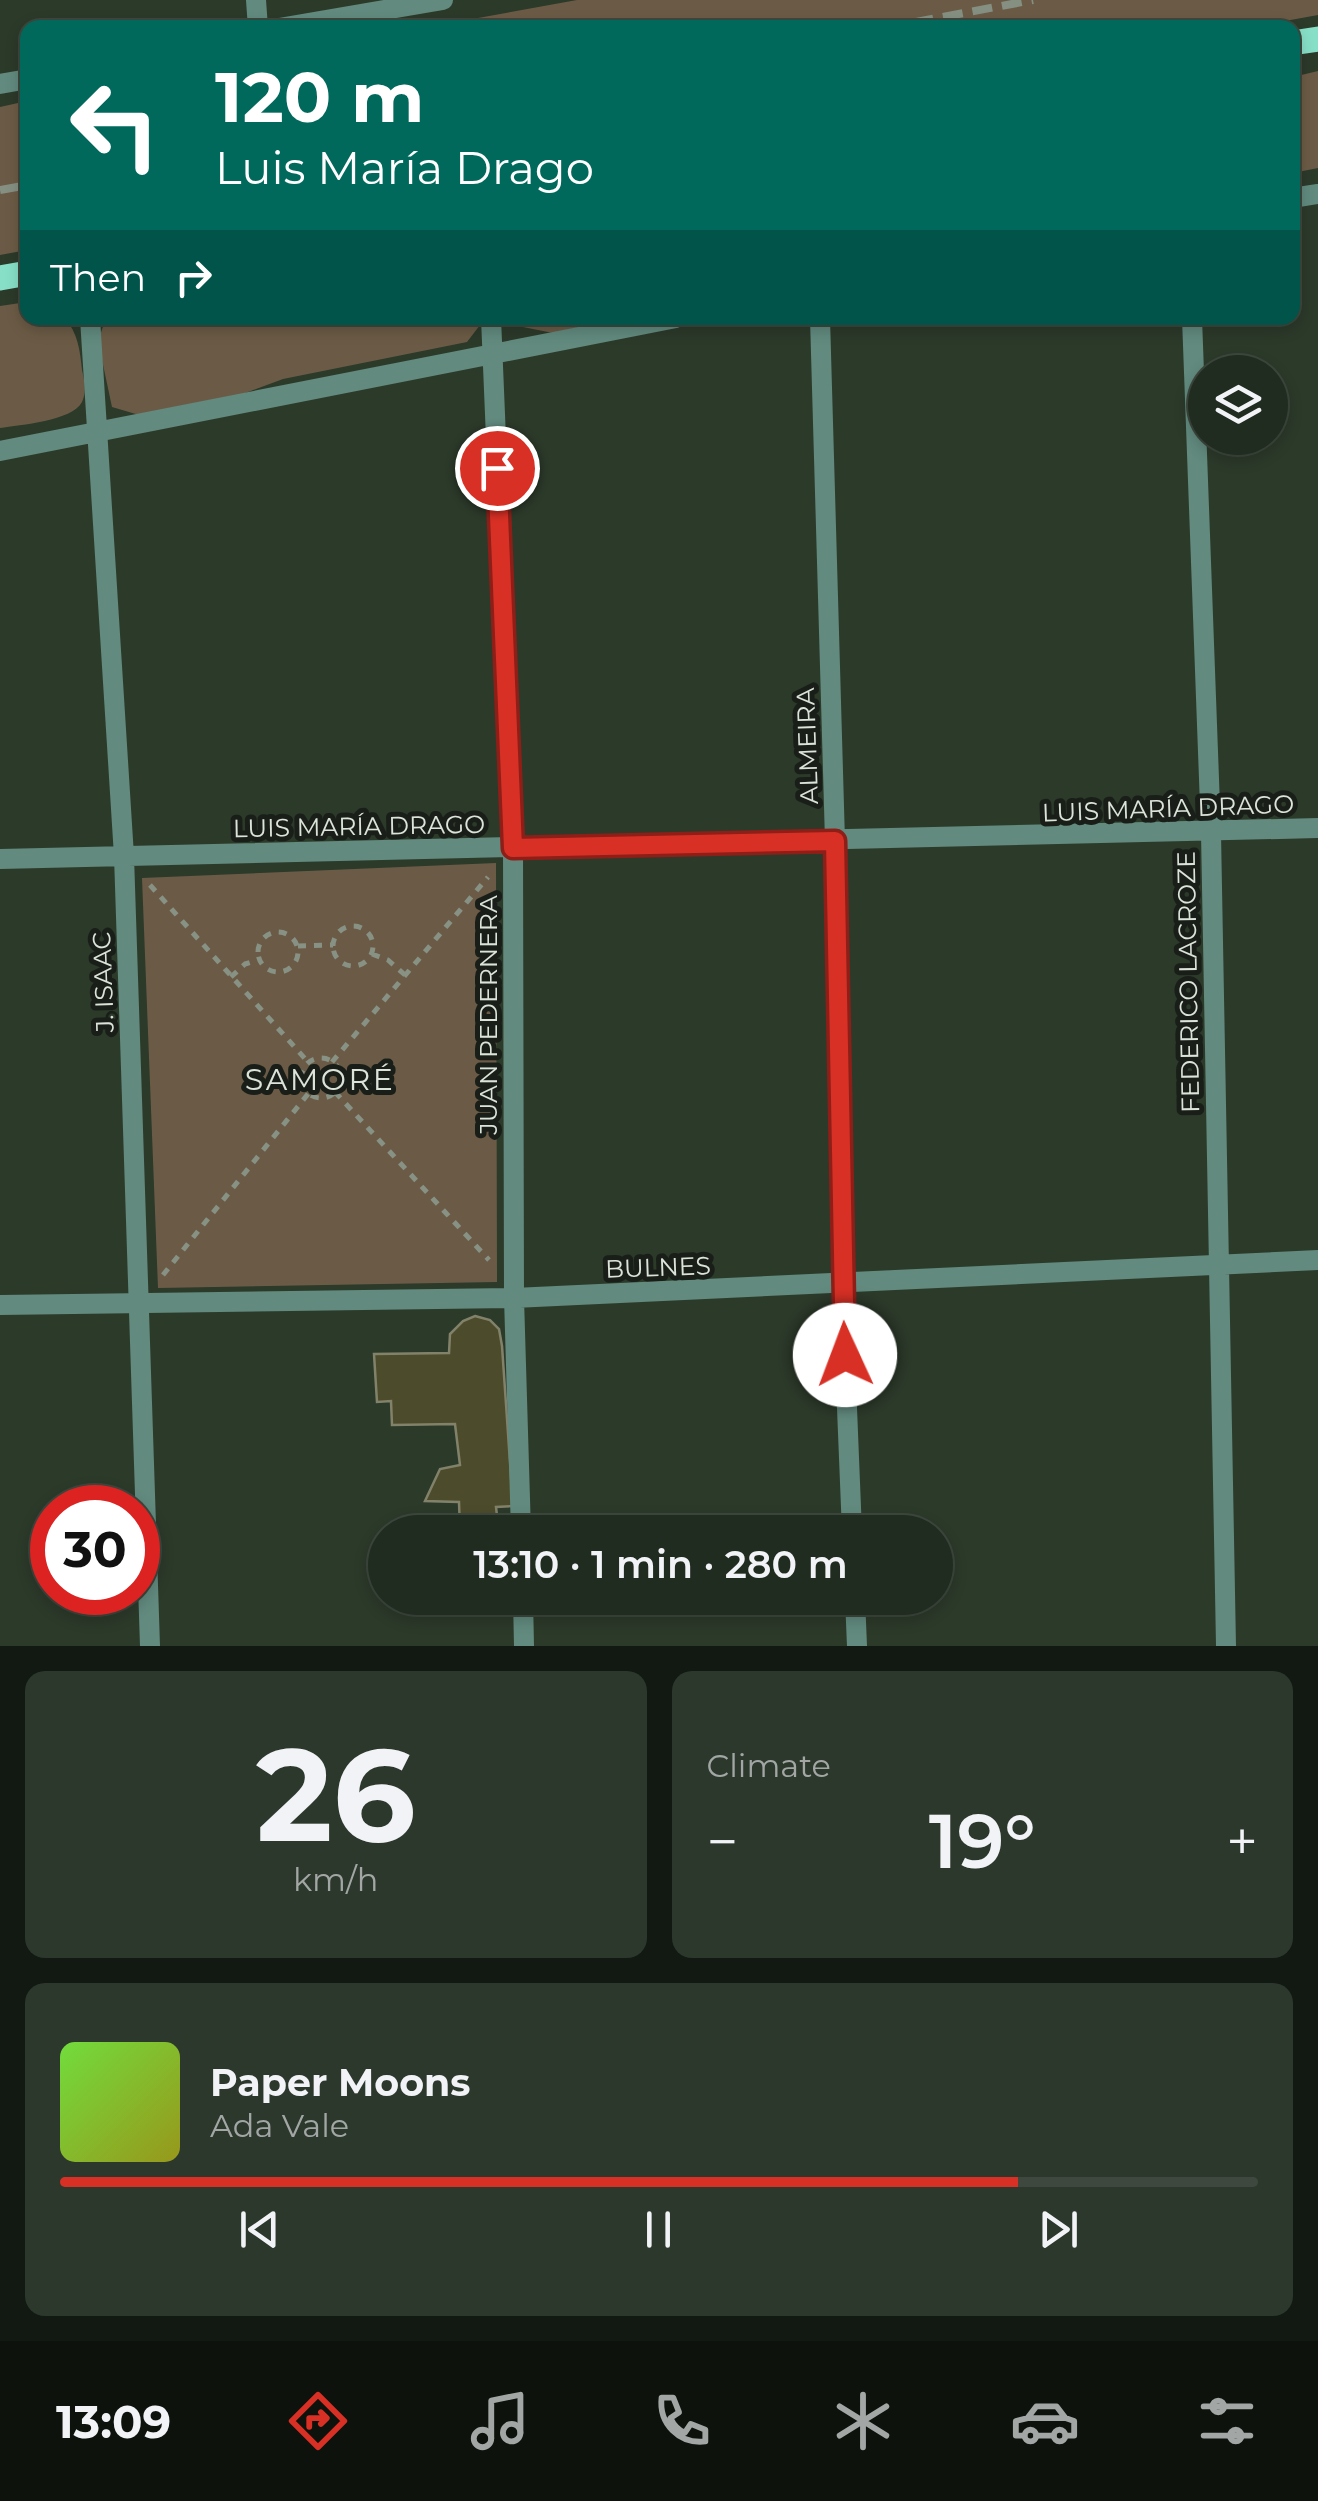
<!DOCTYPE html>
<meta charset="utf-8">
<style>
:root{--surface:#212c20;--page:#2d382d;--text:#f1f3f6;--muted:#a2a7a5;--line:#3e483e;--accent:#d93025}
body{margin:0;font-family:Montserrat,sans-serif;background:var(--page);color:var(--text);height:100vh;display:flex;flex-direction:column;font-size:38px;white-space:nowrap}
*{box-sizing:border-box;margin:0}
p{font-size:32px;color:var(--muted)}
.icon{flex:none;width:55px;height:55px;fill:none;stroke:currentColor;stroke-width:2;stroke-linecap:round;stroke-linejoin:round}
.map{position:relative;height:1646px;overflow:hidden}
.panel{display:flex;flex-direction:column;gap:25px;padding:25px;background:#121812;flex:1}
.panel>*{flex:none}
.guide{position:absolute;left:20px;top:20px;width:1280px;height:305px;border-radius:20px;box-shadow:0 5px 15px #0003,0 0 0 2px var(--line);background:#00695c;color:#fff;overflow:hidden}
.fabs{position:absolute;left:1188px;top:355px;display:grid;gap:20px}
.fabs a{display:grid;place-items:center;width:100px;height:100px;border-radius:50%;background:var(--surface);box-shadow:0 5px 15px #0003,0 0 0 2px var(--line);font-size:50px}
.speed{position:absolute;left:30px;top:1485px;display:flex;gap:20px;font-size:50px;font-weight:700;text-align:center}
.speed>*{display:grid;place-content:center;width:130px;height:130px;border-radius:50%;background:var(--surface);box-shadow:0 5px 15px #0003,0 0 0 2px var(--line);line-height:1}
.speed .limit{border:15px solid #d22;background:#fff;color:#111}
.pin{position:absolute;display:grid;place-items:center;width:85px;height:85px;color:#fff;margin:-42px;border:5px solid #fff;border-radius:50%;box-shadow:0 2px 10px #0007}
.me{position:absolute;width:110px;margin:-55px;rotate:358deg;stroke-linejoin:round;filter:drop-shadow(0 0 8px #0008)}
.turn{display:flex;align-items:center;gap:35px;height:210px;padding:0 30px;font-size:45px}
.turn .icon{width:130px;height:130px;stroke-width:2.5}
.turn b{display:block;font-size:70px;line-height:85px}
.then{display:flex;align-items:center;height:95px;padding:0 30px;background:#0003;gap:20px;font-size:38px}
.big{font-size:75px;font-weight:600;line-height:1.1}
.panel .widget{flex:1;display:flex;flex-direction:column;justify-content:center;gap:15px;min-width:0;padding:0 35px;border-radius:20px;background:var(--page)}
.panel .dial{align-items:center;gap:0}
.dial b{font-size:130px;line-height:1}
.song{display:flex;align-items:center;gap:30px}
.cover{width:120px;height:120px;border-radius:15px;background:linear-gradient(135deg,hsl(100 70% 55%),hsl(60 70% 35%))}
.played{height:10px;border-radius:5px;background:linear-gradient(90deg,var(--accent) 80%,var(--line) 80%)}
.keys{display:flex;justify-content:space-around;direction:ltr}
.heat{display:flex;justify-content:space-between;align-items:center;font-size:55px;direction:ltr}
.panel .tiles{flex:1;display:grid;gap:25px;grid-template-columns:1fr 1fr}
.widget:last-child{grid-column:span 2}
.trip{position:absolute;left:368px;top:1515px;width:585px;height:100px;border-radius:50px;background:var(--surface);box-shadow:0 5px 15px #0003,0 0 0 2px var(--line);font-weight:600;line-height:100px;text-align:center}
.tab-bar{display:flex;height:160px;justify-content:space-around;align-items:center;background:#0d120d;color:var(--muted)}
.tab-bar .icon{width:70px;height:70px}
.tab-bar .active{color:var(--accent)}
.tab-bar b{font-size:45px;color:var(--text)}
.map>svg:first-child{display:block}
.green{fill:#6b5b46}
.building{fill:#4c4b2b;stroke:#82826b;stroke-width:2.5}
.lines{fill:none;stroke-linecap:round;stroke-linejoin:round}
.path{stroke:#879285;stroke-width:5;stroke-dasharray:8 8;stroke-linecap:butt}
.minor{stroke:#628a7e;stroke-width:20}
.primary{stroke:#87dfc7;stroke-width:25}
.rail{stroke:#859083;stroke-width:8;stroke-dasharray:20 10;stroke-linecap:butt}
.route-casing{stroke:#8d1f18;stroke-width:25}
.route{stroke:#d93025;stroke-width:18}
.labels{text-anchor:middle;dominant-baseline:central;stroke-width:10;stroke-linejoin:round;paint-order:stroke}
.street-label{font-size:25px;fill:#dce4da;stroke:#191f18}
.quarter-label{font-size:30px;letter-spacing:2.5px;fill:#dce4da;stroke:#191f18}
</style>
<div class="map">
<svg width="1318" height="1646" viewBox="0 0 1318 1646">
<rect width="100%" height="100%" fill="#2c3a2a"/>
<path class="green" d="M 577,0 L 1318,0 L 1318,15 L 1246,28 L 428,27 Z
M 1318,71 L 1318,168 L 1293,173 L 1293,77 Z
M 27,101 L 27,250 L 0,255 L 0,107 Z
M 27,302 L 28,318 L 65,318 C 78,334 80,350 82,370 C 84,379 87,392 82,402 C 72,421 20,425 0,428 L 0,306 Z
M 106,318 L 480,318 L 480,325 L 467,342 L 283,379 L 221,402 L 146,417 L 112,407 L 98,341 Z
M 514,318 L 623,318 L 553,333 L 518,326 Z
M 496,863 L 497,1282 L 158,1288 L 142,878 Z"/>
<path class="building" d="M 475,1316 L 490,1320 L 499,1329 L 502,1346 L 513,1506 L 496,1507 L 498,1525 L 460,1530 L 459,1502 L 425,1501 L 440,1469 L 460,1465 L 455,1424 L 392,1425 L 391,1401 L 377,1402 L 374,1354 L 449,1353 L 450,1334 L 463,1321 Z"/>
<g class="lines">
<path class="path" d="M 150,885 L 308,1062
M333 946a20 20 0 1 1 40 0a20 20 0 1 1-40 0Z
M258 952a20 20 0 1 1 40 0a20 20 0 1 1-40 0Z
M 298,946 L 333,945
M 372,954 L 388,960 L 405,975
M 231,977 L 245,964 L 258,960
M301 1078a20 20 0 1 1 40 0a20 20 0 1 1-40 0Z
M 332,1062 L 488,877
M 335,1092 L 489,1260
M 163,1275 L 308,1094"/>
<path class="minor" d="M 256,0 L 258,28
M 279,28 L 443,0
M 0,84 L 28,79
M 1292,198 L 1318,194
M 90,318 L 124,856 L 150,1646
M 491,318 L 513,848 L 514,1298 L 521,1532
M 820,318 L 835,841 L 842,1284 L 852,1532
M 1192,318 L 1211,833 L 1226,1646
M 0,451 L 676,318
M 0,859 L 1318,828
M 0,1305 L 514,1298 L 1318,1260
M 523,1598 L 524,1646
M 855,1598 L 857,1646"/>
<path class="primary" d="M 1292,43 L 1318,39
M 0,278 L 28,273"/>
<path class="rail" d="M 884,28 L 1033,0
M 0,190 L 28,185"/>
</g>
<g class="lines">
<g class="route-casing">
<path id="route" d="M 497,468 L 513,848 L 835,841 L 845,1355"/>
</g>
<use href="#route" class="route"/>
</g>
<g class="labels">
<g class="street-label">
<text transform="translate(807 746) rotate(-92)">ALMEIRA</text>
<text transform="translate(1168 808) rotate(-2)">LUIS MARÍA DRAGO</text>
<text transform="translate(359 826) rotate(-1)">LUIS MARÍA DRAGO</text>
<text transform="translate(103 982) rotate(-92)">J. ISAAC</text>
<text transform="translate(1188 982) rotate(-91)">FEDERICO LACROZE</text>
<text transform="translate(488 1015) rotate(-90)">JUAN PEDERNERA</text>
<text transform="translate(658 1267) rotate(-2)">BULNES</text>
</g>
<g class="quarter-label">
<text x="320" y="1079">SAMORÉ</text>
</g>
</g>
</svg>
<div class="fabs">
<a><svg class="icon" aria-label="layers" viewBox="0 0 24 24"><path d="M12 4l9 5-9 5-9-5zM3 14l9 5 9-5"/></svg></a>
</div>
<div class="speed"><div class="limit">30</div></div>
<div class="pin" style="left:497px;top:468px;background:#d93025"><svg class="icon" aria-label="arrive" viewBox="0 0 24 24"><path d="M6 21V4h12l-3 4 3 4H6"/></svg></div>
<svg class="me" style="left:845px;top:1355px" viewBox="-20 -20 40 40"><circle r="19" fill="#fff"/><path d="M0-13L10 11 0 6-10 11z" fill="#d93025"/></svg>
<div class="trip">13:10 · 1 min · 280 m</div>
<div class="guide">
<div class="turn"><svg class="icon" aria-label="left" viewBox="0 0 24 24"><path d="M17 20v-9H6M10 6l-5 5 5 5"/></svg><div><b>120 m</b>Luis María Drago</div></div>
<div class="then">Then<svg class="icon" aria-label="right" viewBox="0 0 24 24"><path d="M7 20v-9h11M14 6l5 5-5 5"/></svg></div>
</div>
</div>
<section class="panel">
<div class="tiles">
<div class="widget dial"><b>26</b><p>km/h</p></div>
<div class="widget"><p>Climate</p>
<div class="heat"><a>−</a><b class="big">19°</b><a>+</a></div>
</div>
<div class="widget">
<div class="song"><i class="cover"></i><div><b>Paper Moons</b><p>Ada Vale</p></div></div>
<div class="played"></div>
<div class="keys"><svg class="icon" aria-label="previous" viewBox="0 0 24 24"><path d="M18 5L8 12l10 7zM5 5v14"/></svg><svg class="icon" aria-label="pause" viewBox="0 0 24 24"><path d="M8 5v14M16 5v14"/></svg><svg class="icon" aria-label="next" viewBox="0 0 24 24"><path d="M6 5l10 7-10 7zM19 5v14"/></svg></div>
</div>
</div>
</section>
<nav class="tab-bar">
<b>13:09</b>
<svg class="icon active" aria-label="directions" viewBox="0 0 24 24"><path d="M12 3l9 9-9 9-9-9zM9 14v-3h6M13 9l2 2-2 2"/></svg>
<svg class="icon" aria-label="music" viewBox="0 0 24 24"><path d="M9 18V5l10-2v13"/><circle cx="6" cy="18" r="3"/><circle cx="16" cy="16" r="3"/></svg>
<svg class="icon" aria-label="phone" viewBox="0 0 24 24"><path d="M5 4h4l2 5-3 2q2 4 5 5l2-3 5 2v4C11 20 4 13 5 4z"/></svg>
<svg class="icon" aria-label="climate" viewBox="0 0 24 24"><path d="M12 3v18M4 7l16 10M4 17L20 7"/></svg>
<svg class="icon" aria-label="car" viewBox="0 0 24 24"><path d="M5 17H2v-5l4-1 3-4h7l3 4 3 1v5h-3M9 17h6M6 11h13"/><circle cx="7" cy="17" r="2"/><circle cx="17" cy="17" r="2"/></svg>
<svg class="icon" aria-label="filters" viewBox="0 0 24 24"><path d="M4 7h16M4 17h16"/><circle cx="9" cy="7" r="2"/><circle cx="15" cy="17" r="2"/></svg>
</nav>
